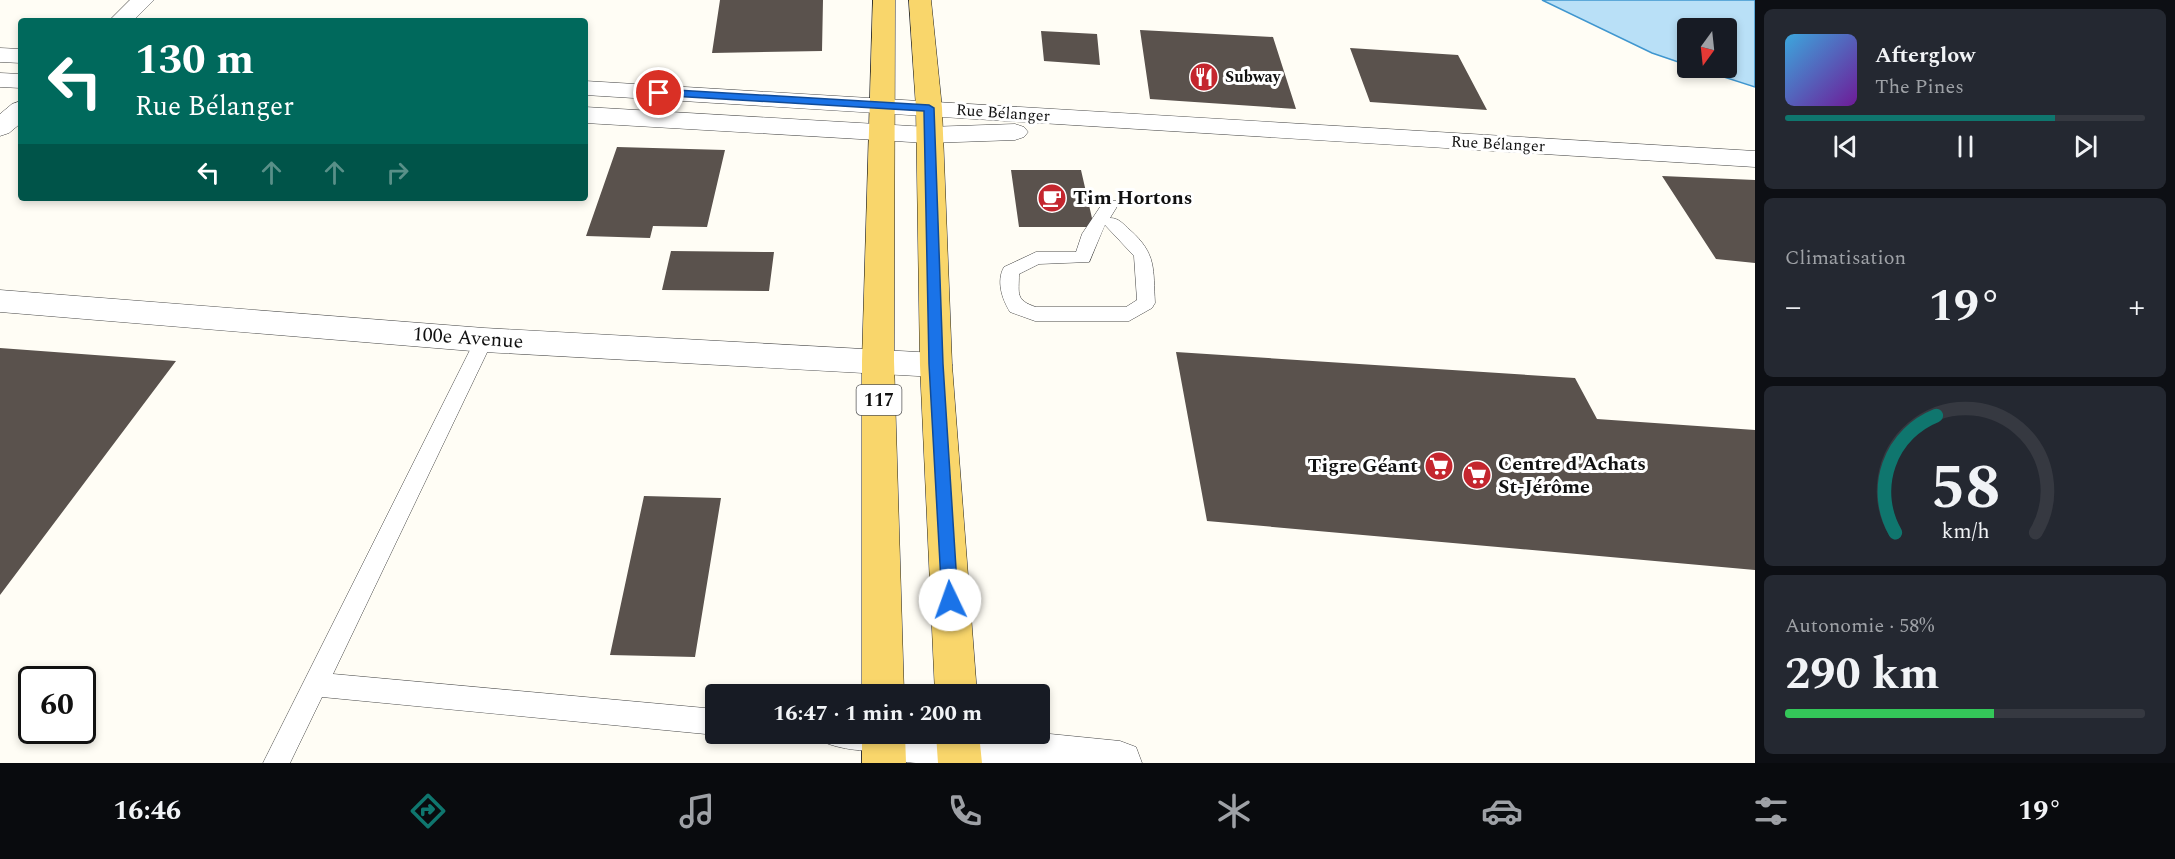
<!DOCTYPE html>
<html lang="fr">
<meta charset="utf-8">
<style>
:root{--surface:#171b24;--page:#242831;--text:#f1f3f6;--muted:#9ea1a6;--line:#363941;--accent:#0f766e}
body{margin:0;font-family:Spectral,serif;background:var(--page);color:var(--text);height:100vh;display:flex;flex-direction:column;font-size:22px;white-space:nowrap}
*{box-sizing:border-box;margin:0}
p{font-size:20px;color:var(--muted)}
.icon{flex:none;width:33px;height:33px;fill:none;stroke:currentColor;stroke-width:2;stroke-linecap:round;stroke-linejoin:round}
.map{position:relative;flex:1;overflow:hidden}
.sheet{display:flex;flex-direction:column;gap:9px;padding:9px;background:#0d0f14;width:420px}
.sheet>*{flex:none}
.hud{position:absolute;left:18px;top:18px;width:570px;height:183px;border-radius:6px;box-shadow:0 3px 9px #0003;background:#00695c;color:#fff;overflow:hidden}
.needle{width:39px;rotate:195deg}
.tools{position:absolute;left:1677px;top:18px;display:grid;gap:12px}
.tools a{display:grid;place-items:center;width:60px;height:60px;border-radius:6px;background:var(--surface);box-shadow:0 3px 9px #0003;font-size:30px}
.speed{position:absolute;left:18px;top:666px;display:flex;gap:12px;font-size:30px;font-weight:700;text-align:center}
.speed>*{display:grid;place-content:center;width:78px;height:78px;border-radius:50%;background:var(--surface);box-shadow:0 3px 9px #0003;line-height:1}
.speed .limit{border:3px solid #111;border-radius:9px;background:#fff;color:#111}
.pin{position:absolute;display:grid;place-items:center;width:51px;height:51px;color:#fff;margin:-26px;border:3px solid #fff;border-radius:50%;box-shadow:0 2px 6px #0007}
.me{position:absolute;width:66px;margin:-33px;rotate:357deg;stroke-linejoin:round;filter:drop-shadow(0 0 4px #0008)}
.turn{display:flex;align-items:center;gap:21px;height:126px;padding:0 18px;font-size:27px}
.turn .icon{width:78px;height:78px;stroke-width:2.5}
.turn b{display:block;font-size:42px;line-height:51px}
.lanes{display:flex;align-items:center;height:57px;padding:0 18px;background:#0003;justify-content:center;gap:30px;direction:ltr}
.lanes .off{opacity:.35}
.big{font-size:45px;font-weight:700;line-height:1.1}
.sheet .card{flex:1;display:flex;flex-direction:column;justify-content:center;gap:9px;min-width:0;padding:0 21px;border-radius:9px;background:var(--page)}
.sheet .dial{align-items:center;gap:0}
.dial svg{height:156px;overflow:visible;fill:none;stroke:var(--line);stroke-width:7;stroke-linecap:round;text-anchor:middle}
.dial text{fill:var(--text);stroke:none}
.song{display:flex;align-items:center;gap:18px}
.cover{width:72px;height:72px;border-radius:9px;background:linear-gradient(135deg,hsl(200 70% 55%),hsl(280 70% 35%))}
.played{height:6px;border-radius:3px;background:linear-gradient(90deg,var(--accent) 75%,var(--line) 75%)}
.keys{display:flex;justify-content:space-around;direction:ltr}
.heat{display:flex;justify-content:space-between;align-items:center;font-size:33px;direction:ltr}
.charge{height:9px;border-radius:4px;background:linear-gradient(90deg,#34c759 58%,var(--line) 0)}
.trip{position:absolute;left:705px;top:684px;width:345px;height:60px;border-radius:6px;background:var(--surface);box-shadow:0 3px 9px #0003;font-weight:700;line-height:60px;text-align:center}
.dock{display:flex;height:96px;justify-content:space-around;align-items:center;background:#090b0e;color:var(--muted)}
.dock .icon{width:42px;height:42px}
.dock .active{color:var(--accent)}
.dock b{font-size:27px;color:var(--text)}
main{display:flex;flex:1;min-height:0}
.map>svg:first-child{display:block}
.water{fill:#b9e0f7;stroke:#3f96cf;stroke-width:1.5}
.building{fill:#5a524d}
.lines{fill:none;stroke-linecap:round;stroke-linejoin:round}
.service-casing{stroke:#444;stroke-width:1}
.minor-casing{stroke:#444;stroke-width:1}
.tertiary-casing{stroke:#444;stroke-width:1}
.primary-casing{stroke:#222;stroke-width:1}
.service{fill:#fff;fill-rule:evenodd}
.minor{fill:#fff;fill-rule:evenodd}
.tertiary{fill:#fff;fill-rule:evenodd}
.primary{fill:#f9d66b;fill-rule:evenodd}
.route{fill:#1a73e8;stroke:#114b97;stroke-width:1.5}
.labels{text-anchor:middle;dominant-baseline:central;stroke-width:6;stroke-linejoin:round;paint-order:stroke}
.far-poi-label{font-size:16px;font-weight:bold;fill:#111;stroke:#fff;text-anchor:start}
.far-street-label{font-size:16px;fill:#111;stroke:#fff}
.shield{fill:#fff;stroke:#585858;stroke-width:1.5}
.shield-label{font-size:18px;font-weight:bold;fill:#111}
.poi-label{font-size:20px;font-weight:bold;fill:#111;stroke:#fff;text-anchor:start}
.street-label{font-size:20px;fill:#111;stroke:#fff}
</style>
<main>
<div class="map">
<svg width="1755" height="763" viewBox="0 0 1755 763">
<rect width="100%" height="100%" fill="#fffdf5"/>
<path class="water" d="M 1542,0 L 1755,0 L 1755,87 L 1696,68 L 1726,68 L 1726,28 L 1688,28 L 1687,65 L 1652,53 Z"/>
<path class="building" d="M 720,0 L 823,0 L 822,51 L 712,53 Z
M 1140,30 L 1273,37 L 1296,109 L 1150,99 Z
M 1041,31 L 1097,34 L 1100,65 L 1044,61 Z
M 1350,48 L 1458,55 L 1487,110 L 1370,102 Z
M 617,147 L 725,150 L 707,227 L 653,226 L 650,238 L 586,236 Z
M 1011,170 L 1081,170 L 1094,227 L 1019,227 Z
M 1662,176 L 1755,180 L 1755,263 L 1716,259 Z
M 671,251 L 774,252 L 769,291 L 662,290 Z
M 0,348 L 176,361 L 0,595 Z
M 1176,352 L 1575,378 L 1597,419 L 1755,430 L 1755,570 L 1207,521 Z
M 644,496 L 721,498 L 695,657 L 610,655 Z"/>
<g class="lines">
<g class="service-casing">
<path id="service" d="M 1110,200 L 1116,201 L 1118,205 L 1110,218 C 1119,218 1123,224 1130,230 C 1157,254 1153,269 1155,303 L 1152,308 L 1129,321 L 1035,321 L 1010,312 C 1002,299 996,281 1004,267 L 1036,252 L 1076,252 L 1082,234 L 1104,201 ZM 1105,225 L 1134,256 L 1137,300 L 1126,307 L 1036,307 C 1015,300 1019,294 1019,274 L 1039,264 L 1089,262 Z
M 484,333 L 491,335 L 493,340 L 333,674 L 716,709 L 716,734 L 718,734 L 716,735 L 322,697 L 290,763 L 263,763 L 475,340 L 477,335 Z
M 822,734 L 895,734 L 897,738 L 893,747 C 876,754 843,750 826,743 Z"/>
</g>
<g class="minor-casing">
<path id="minor" d="M 0,290 L 484,328 L 936,353 L 948,356 L 952,365 L 948,374 L 936,377 L 484,352 L 0,312 Z
M 1040,733 L 1120,741 L 1136,747 L 1142,763 L 916,763 L 884,760 L 869,753 L 862,738 L 864,734 Z"/>
</g>
<g class="tertiary-casing">
<path id="tertiary" d="M 130,0 L 154,0 L 133,21 L 109,21 Z
M 0,48 L 21,49 L 21,63 L 0,62 Z
M 0,73 L 21,74 L 21,88 L 0,87 Z
M 585,81 L 1755,151 L 1755,167 L 585,95 Z
M 21,101 L 21,123 L 9,133 L 0,136 L 0,114 L 12,104 Z
M 585,107 L 928,127 L 1015,124 L 1024,127 L 1028,132 L 1024,137 L 1015,140 L 928,143 L 585,123 Z"/>
</g>
<g class="primary-casing">
<path id="primary" d="M 873,0 L 895,0 L 894,361 L 904,694 L 862,694 L 862,361 Z
M 909,0 L 931,0 L 942,108 L 952,365 L 977,694 L 935,694 L 920,365 L 916,108 Z
M 862,734 L 905,734 L 906,763 L 862,763 Z
M 936,734 L 979,734 L 982,763 L 938,763 Z"/>
</g>
<use href="#service" class="service"/>
<use href="#minor" class="minor"/>
<use href="#tertiary" class="tertiary"/>
<use href="#primary" class="primary"/>
</g>
<path class="route" d="M 659,89 L 929,105 L 934,108 L 943,364 L 958,600 L 956,605 L 950,608 L 944,605 L 942,600 L 929,364 L 924,111 L 655,95 L 655,90 Z"/>
<defs>
<g id="restaurant-disc" transform="scale(1.5)"><circle r="9.5" fill="#c4262e" stroke="#fff"/><path d="M-5-6h1v4h1v-4h1v4h1v-4h1v5L-1.5 .5V6h-2V.5L-5-1ZM5-6V6H3V1.5H1.5Q1.5-4 5-6Z" fill="#fff"/></g>
<g id="cafe-disc" transform="scale(1.5)"><circle r="9.5" fill="#c4262e" stroke="#fff"/><path d="M-5.5-4.5H6V0H3Q3 3.5 0 3.5H-2.5Q-5.5 3.5-5.5 0ZM3-3.2v2h1.7v-2ZM-6 4.5H4V6H-6Z" fill="#fff"/></g>
<g id="supermarket-disc" transform="scale(1.5)"><circle r="9.5" fill="#c4262e" stroke="#fff"/><path d="M-6-5.5h2.5l.6 2H6L4.5 2H-2.5L-4.4-4H-6ZM-1.5 3.2a1.3 1.3 0 1 0 .1 0ZM3 3.2a1.3 1.3 0 1 0 .1 0Z" fill="#fff"/></g>
</defs>
<g fill-rule="evenodd">
<use href="#restaurant-disc" x="1204" y="77"/>
<use href="#cafe-disc" x="1052" y="198"/>
<use href="#supermarket-disc" x="1439" y="466"/>
<use href="#supermarket-disc" x="1477" y="475"/>
</g>
<g class="labels">
<g class="far-poi-label">
<text x="1225" y="77">Subway</text>
</g>
<g class="far-street-label">
<text transform="translate(1003 113) rotate(4)">Rue Bélanger</text>
<text transform="translate(1498 144) rotate(3)">Rue Bélanger</text>
</g>
<rect class="shield" x="856.5" y="385" width="45" height="30" rx="4.5"/>
<g class="shield-label">
<text x="879" y="400">117</text>
</g>
<g class="poi-label">
<text x="1073" y="198">Tim Hortons</text>
<text x="1498" y="464">Centre d'Achats<tspan x="1498" dy="23">St-Jérôme</tspan></text>
<text x="1418" y="466" text-anchor="end">Tigre Géant</text>
</g>
<g class="street-label">
<text transform="translate(468 338) rotate(4)">100e Avenue</text>
</g>
</g>
</svg>
<div class="tools">
<a><svg class="needle" viewBox="-14 -14 28 28"><path d="M0-13l5 13h-10z" fill="#e53935"/><path d="M0 13l5-13h-10z" fill="#9ea1a6"/></svg></a>
</div>
<div class="speed"><div class="limit">60</div></div>
<div class="pin" style="left:659px;top:93px;background:#d93025"><svg class="icon" aria-label="arrive" viewBox="0 0 24 24"><path d="M6 21V4h12l-3 4 3 4H6"/></svg></div>
<svg class="me" style="left:950px;top:600px" viewBox="-20 -20 40 40"><circle r="19" fill="#fff"/><path d="M0-13L10 11 0 6-10 11z" fill="#1a73e8"/></svg>
<div class="trip">16:47 · 1 min · 200 m</div>
<div class="hud">
<div class="turn"><svg class="icon" aria-label="left" viewBox="0 0 24 24"><path d="M17 20v-9H6M10 6l-5 5 5 5"/></svg><div><b>130 m</b>Rue Bélanger</div></div>
<div class="lanes"><svg class="icon" aria-label="left" viewBox="0 0 24 24"><path d="M17 20v-9H6M10 6l-5 5 5 5"/></svg><svg class="icon off" aria-label="ahead" viewBox="0 0 24 24"><path d="M12 20V5M6 11l6-6 6 6"/></svg><svg class="icon off" aria-label="ahead" viewBox="0 0 24 24"><path d="M12 20V5M6 11l6-6 6 6"/></svg><svg class="icon off" aria-label="right" viewBox="0 0 24 24"><path d="M7 20v-9h11M14 6l5 5-5 5"/></svg></div>
</div>
</div>
<section class="sheet">
<div class="card">
<div class="song"><i class="cover"></i><div><b>Afterglow</b><p>The Pines</p></div></div>
<div class="played"></div>
<div class="keys"><svg class="icon" aria-label="previous" viewBox="0 0 24 24"><path d="M18 5L8 12l10 7zM5 5v14"/></svg><svg class="icon" aria-label="pause" viewBox="0 0 24 24"><path d="M8 5v14M16 5v14"/></svg><svg class="icon" aria-label="next" viewBox="0 0 24 24"><path d="M6 5l10 7-10 7zM19 5v14"/></svg></div>
</div>
<div class="card"><p>Climatisation</p>
<div class="heat"><a>−</a><b class="big">19°</b><a>+</a></div>
</div>
<div class="card dial"><svg viewBox="0 0 100 80">
<path d="M14 69A42 42 0 1 1 86 69"/>
<path d="M14 69A42 42 0 0 1 35 9" stroke="#0f766e"/>
<text x="50" y="56" font-size="32" font-weight="700">58</text>
<text x="50" y="72" font-size="11">km/h</text>
</svg></div>
<div class="card"><p>Autonomie · 58%</p><b class="big">290 km</b><div class="charge"></div></div>
</section>
</main>
<nav class="dock">
<b>16:46</b>
<svg class="icon active" aria-label="directions" viewBox="0 0 24 24"><path d="M12 3l9 9-9 9-9-9zM9 14v-3h6M13 9l2 2-2 2"/></svg>
<svg class="icon" aria-label="music" viewBox="0 0 24 24"><path d="M9 18V5l10-2v13"/><circle cx="6" cy="18" r="3"/><circle cx="16" cy="16" r="3"/></svg>
<svg class="icon" aria-label="phone" viewBox="0 0 24 24"><path d="M5 4h4l2 5-3 2q2 4 5 5l2-3 5 2v4C11 20 4 13 5 4z"/></svg>
<svg class="icon" aria-label="climate" viewBox="0 0 24 24"><path d="M12 3v18M4 7l16 10M4 17L20 7"/></svg>
<svg class="icon" aria-label="car" viewBox="0 0 24 24"><path d="M5 17H2v-5l4-1 3-4h7l3 4 3 1v5h-3M9 17h6M6 11h13"/><circle cx="7" cy="17" r="2"/><circle cx="17" cy="17" r="2"/></svg>
<svg class="icon" aria-label="filters" viewBox="0 0 24 24"><path d="M4 7h16M4 17h16"/><circle cx="9" cy="7" r="2"/><circle cx="15" cy="17" r="2"/></svg>
<b>19°</b>
</nav>
